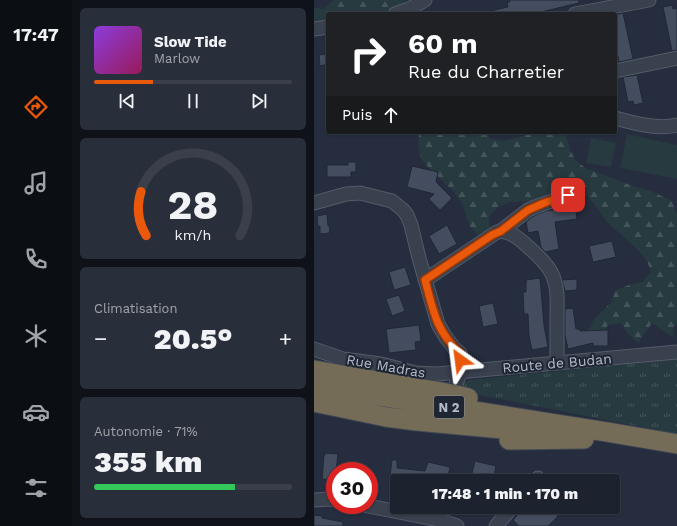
<!DOCTYPE html>
<html lang="fr">
<meta charset="utf-8">
<style>
:root{--surface:#1c222e;--page:#292f3a;--text:#f1f3f6;--muted:#a0a4aa;--line:#3a3f4a;--accent:#ea580c}
body{margin:0;font-family:"Work Sans",sans-serif;background:var(--page);color:var(--text);height:100vh;display:flex;flex-direction:column;font-size:15px;white-space:nowrap}
*{box-sizing:border-box;margin:0}
p{font-size:13px;color:var(--muted)}
.icon{flex:none;width:22px;height:22px;fill:none;stroke:currentColor;stroke-width:2;stroke-linecap:round;stroke-linejoin:round}
.map{position:relative;flex:1;overflow:hidden}
.sheet{display:flex;flex-direction:column;gap:8px;padding:8px;background:#0f1319;width:242px}
.sheet>*{flex:none}
.top-card{position:absolute;left:12px;top:12px;width:291px;height:122px;border-radius:4px;box-shadow:0 1px 3px #0004,0 0 0 1px var(--line);background:#202124;color:#fff;overflow:hidden}
.speed{position:absolute;left:12px;top:462px;display:flex;gap:8px;font-size:20px;font-weight:700;text-align:center}
.speed>*{display:grid;place-content:center;width:52px;height:52px;border-radius:50%;background:var(--surface);box-shadow:0 1px 3px #0004,0 0 0 1px var(--line);line-height:1}
.speed .limit{border:6px solid #d22;background:#fff;color:#111}
.pin{position:absolute;display:grid;place-items:center;width:34px;height:34px;color:#fff;margin:-17px;border-radius:8px;box-shadow:0 2px 6px #0006}
.me{position:absolute;width:44px;margin:-22px;rotate:329deg;stroke-linejoin:round;filter:drop-shadow(0 0 3px #0008)}
.turn{display:flex;align-items:center;gap:14px;height:84px;padding:0 16px;font-size:18px}
.turn .icon{width:52px;height:52px;stroke-width:2.5}
.turn b{display:block;font-size:28px;line-height:34px}
.then{display:flex;align-items:center;height:38px;padding:0 16px;background:#0003;gap:8px;font-size:15px}
.big{font-size:30px;font-weight:800;line-height:1.1}
.sheet .widget{flex:1;display:flex;flex-direction:column;justify-content:center;gap:6px;min-width:0;padding:0 14px;border-radius:6px;background:var(--page)}
.sheet .dial{align-items:center;gap:0}
.dial svg{height:104px;overflow:visible;fill:none;stroke:var(--line);stroke-width:7;stroke-linecap:round;text-anchor:middle}
.dial text{fill:var(--text);stroke:none}
.song{display:flex;align-items:center;gap:12px}
.cover{width:48px;height:48px;border-radius:6px;background:linear-gradient(135deg,hsl(270 70% 55%),hsl(330 70% 35%))}
.played{height:4px;border-radius:2px;background:linear-gradient(90deg,var(--accent) 30%,var(--line) 30%)}
.keys{display:flex;justify-content:space-around;direction:ltr}
.heat{display:flex;justify-content:space-between;align-items:center;font-size:22px;direction:ltr}
.charge{height:6px;border-radius:3px;background:linear-gradient(90deg,#34c759 71%,var(--line) 0)}
.trip{position:absolute;left:76px;top:474px;width:230px;height:40px;border-radius:4px;background:var(--surface);box-shadow:0 1px 3px #0004,0 0 0 1px var(--line);font-weight:800;line-height:40px;text-align:center}
main{display:flex;flex:1;min-height:0}
.dock{display:flex;flex-direction:column;width:72px;justify-content:space-around;align-items:center;background:#0b0e12;color:var(--muted)}
.dock .icon{width:28px;height:28px}
.dock .current{color:var(--accent)}
.dock b{font-size:18px;color:var(--text)}
.map>svg:first-child{display:block}
.grass{fill:url(#grass-tufts)}
.forest{fill:url(#forest-firs)}
.pitch{fill:#273a3f}
.building{fill:#444d60;stroke:#202735}
.lines{fill:none;stroke-linecap:round;stroke-linejoin:round}
.minor-casing{stroke:#545b69;stroke-width:15}
.highway-casing{stroke:#414856;stroke-width:21}
.minor{stroke:#39404e;stroke-width:13}
.highway{stroke:#746c56;stroke-width:19}
.route-casing{stroke:#983908;stroke-width:10}
.route{stroke:#ea580c;stroke-width:7}
.labels{text-anchor:middle;dominant-baseline:central;stroke-width:4;stroke-linejoin:round;paint-order:stroke}
.shield{fill:#1e2533;stroke:#888e9c;stroke-width:1}
.shield-label{font-size:13px;font-weight:bold;fill:#b5bbc9}
.street-label{font-size:14px;fill:#b5bbc9;stroke:#1e2533}
</style>
<main>
<nav class="dock">
<b>17:47</b>
<svg class="icon current" aria-label="directions" viewBox="0 0 24 24"><path d="M12 3l9 9-9 9-9-9zM9 14v-3h6M13 9l2 2-2 2"/></svg>
<svg class="icon" aria-label="music" viewBox="0 0 24 24"><path d="M9 18V5l10-2v13"/><circle cx="6" cy="18" r="3"/><circle cx="16" cy="16" r="3"/></svg>
<svg class="icon" aria-label="phone" viewBox="0 0 24 24"><path d="M5 4h4l2 5-3 2q2 4 5 5l2-3 5 2v4C11 20 4 13 5 4z"/></svg>
<svg class="icon" aria-label="climate" viewBox="0 0 24 24"><path d="M12 3v18M4 7l16 10M4 17L20 7"/></svg>
<svg class="icon" aria-label="car" viewBox="0 0 24 24"><path d="M5 17H2v-5l4-1 3-4h7l3 4 3 1v5h-3M9 17h6M6 11h13"/><circle cx="7" cy="17" r="2"/><circle cx="17" cy="17" r="2"/></svg>
<svg class="icon" aria-label="filters" viewBox="0 0 24 24"><path d="M4 7h16M4 17h16"/><circle cx="9" cy="7" r="2"/><circle cx="15" cy="17" r="2"/></svg>
</nav>
<section class="sheet">
<div class="widget">
<div class="song"><i class="cover"></i><div><b>Slow Tide</b><p>Marlow</p></div></div>
<div class="played"></div>
<div class="keys"><svg class="icon" aria-label="previous" viewBox="0 0 24 24"><path d="M18 5L8 12l10 7zM5 5v14"/></svg><svg class="icon" aria-label="pause" viewBox="0 0 24 24"><path d="M8 5v14M16 5v14"/></svg><svg class="icon" aria-label="next" viewBox="0 0 24 24"><path d="M6 5l10 7-10 7zM19 5v14"/></svg></div>
</div>
<div class="widget dial"><svg viewBox="0 0 100 80">
<path d="M14 69A42 42 0 1 1 86 69"/>
<path d="M14 69A42 42 0 0 1 10 35" stroke="#ea580c"/>
<text x="50" y="56" font-size="32" font-weight="700">28</text>
<text x="50" y="72" font-size="11">km/h</text>
</svg></div>
<div class="widget"><p>Climatisation</p>
<div class="heat"><a>−</a><b class="big">20.5°</b><a>+</a></div>
</div>
<div class="widget"><p>Autonomie · 71%</p><b class="big">355 km</b><div class="charge"></div></div>
</section>
<div class="map">
<svg width="363" height="526" viewBox="0 0 363 526">
<defs>
<pattern id="grass-tufts" width="24" height="20" patternUnits="userSpaceOnUse"><rect width="24" height="20" fill="#273a3f"/><path d="M3 7l-1-3M5 7V3M7 7l1-3M15 17l-1-3M17 17v-4M19 17l1-3" fill="none" stroke="#445559"/></pattern>
<pattern id="forest-firs" width="22" height="20" patternUnits="userSpaceOnUse"><rect width="22" height="20" fill="#273a3f"/><path d="M5 1l3.5 6h-7zM16 11l3.5 6h-7z" fill="#445559"/></pattern>
</defs>
<rect width="100%" height="100%" fill="#252d3e"/>
<path class="grass" d="M 363,359 L 363,435 C 349,432 336,427 322,426 L 156,393 C 151,390 149,388 150,382 L 156,380 Z"/>
<path class="forest" d="M 19,0 L 92,0 L 79,12 L 66,14 L 14,14 L 14,24 L 0,27 L 0,8 L 10,9 Z
M 105,132 L 171,132 L 177,139 L 190,141 L 205,137 L 219,132 L 251,132 L 256,150 L 262,161 L 273,169 L 288,174 L 321,187 L 334,190 L 357,200 L 363,214 L 363,325 L 360,326 L 359,338 L 338,323 L 324,343 L 314,334 L 307,323 L 294,325 L 288,336 L 277,345 L 273,332 L 279,321 L 297,302 L 302,290 L 315,285 L 328,282 L 337,272 L 333,261 L 324,250 L 292,221 L 279,202 L 268,192 L 256,187 L 241,190 L 217,201 L 196,202 L 184,207 L 175,217 L 176,230 L 165,236 L 156,227 L 148,203 L 140,192 L 113,166 L 107,158 L 104,146 Z"/>
<path class="pitch" d="M 313,134 L 363,145 L 363,179 L 306,168 Z
M 277,138 L 302,143 L 297,167 L 272,163 Z"/>
<path class="building" d="M 195,0 L 265,0 L 265,3 L 218,14 L 180,14 L 180,10 L 194,7 L 193,2 L 196,2 Z
M 358,5 L 359,9 L 363,8 L 363,50 L 358,51 L 349,7 Z
M 309,13 L 319,59 L 305,62 L 301,41 L 301,15 Z
M 14,54 L 14,64 L 6,66 L 5,55 Z
M 323,75 L 329,103 L 320,105 L 319,101 L 314,102 L 309,77 Z
M 34,162 L 42,162 L 42,172 L 37,172 L 37,177 L 13,177 L 13,165 L 34,165 Z
M 98,166 L 124,172 L 122,182 L 138,198 L 126,210 L 115,199 L 120,194 L 93,187 Z
M 261,204 L 263,219 L 241,222 L 245,249 L 231,252 L 227,247 L 224,231 L 214,233 L 212,222 L 218,217 L 224,214 L 232,211 L 244,209 L 244,207 L 248,206 Z
M 13,214 L 14,226 L 15,225 L 16,233 L 6,234 L 6,226 L 4,227 L 3,216 Z
M 133,225 L 143,244 L 125,254 L 115,236 Z
M 298,241 L 302,257 L 279,262 L 275,246 Z
M 91,267 L 97,285 L 80,290 L 75,272 Z
M 226,278 L 230,325 L 234,347 L 218,350 L 215,336 L 214,314 L 210,314 L 209,292 L 212,292 L 212,280 Z
M 263,279 L 263,290 L 251,291 L 248,280 Z
M 85,295 L 91,311 L 78,316 L 72,299 Z
M 179,303 L 184,324 L 169,327 L 165,306 Z
M 259,308 L 262,329 L 266,329 L 266,331 L 294,330 L 294,346 L 279,346 L 279,343 L 254,349 L 251,335 L 251,309 Z
M 105,325 L 107,341 L 101,342 L 102,350 L 75,353 L 72,329 Z
M 11,453 L 24,454 L 22,471 L 21,471 L 21,480 L 8,479 L 10,455 L 11,455 Z
M 78,460 L 83,460 L 83,468 L 111,471 L 114,462 L 136,467 L 133,481 L 83,481 L 83,487 L 75,485 Z
M 161,461 L 182,466 L 179,481 L 156,481 Z
M 210,507 L 240,507 L 244,516 L 234,526 L 205,526 L 199,520 Z
M 0,515 L 8,516 L 8,518 L 29,522 L 29,526 L 0,526 Z"/>
<g class="lines">
<g class="minor-casing">
<path id="minor" d="M 81,14 L 97,8 L 111,0
M 261,14 L 335,0
M 0,29 L 14,27
M 301,71 L 363,58
M 301,118 C 319,123 345,130 363,125
M 0,203 L 32,194 L 46,193 L 78,201 L 89,210 L 93,215 L 97,225 L 105,258 L 124,324 L 131,336 L 140,348 L 146,353 L 146,372 L 139,394
M 187,231 L 214,210 L 221,207 L 254,195
M 111,280 L 183,232 C 193,229 203,237 210,243 C 220,252 231,261 237,272 C 245,287 243,304 243,320 C 243,335 243,349 243,363
M 0,349 L 29,359 L 67,364 L 102,373 L 123,374 L 363,352
M 221,481 L 224,478
M 0,500 L 17,499 L 21,500
M 49,505 L 126,520 L 143,526
M 182,526 L 198,507"/>
</g>
<g class="highway-casing">
<path id="highway" d="M 0,370 L 139,394 L 154,398
M 0,383 L 59,395 L 293,432 L 363,444
M 0,402 L 72,417 L 103,421 L 210,431
M 195,440 L 270,439"/>
</g>
<use href="#minor" class="minor"/>
<use href="#highway" class="highway"/>
</g>
<g class="lines">
<g class="route-casing">
<path id="route" d="M 146,360 L 146,353 C 122,331 119,310 111,280 L 178,235 L 187,231 L 214,210 L 230,203 L 254,195"/>
</g>
<use href="#route" class="route"/>
</g>
<g class="labels">
<rect class="shield" x="120" y="396" width="30" height="22" rx="3"/>
<g class="shield-label">
<text x="135" y="407">N 2</text>
</g>
<g class="street-label">
<text transform="translate(243 363) rotate(-5)">Route de Budan</text>
<text transform="translate(72 366) rotate(10)">Rue Madras</text>
</g>
</g>
</svg>
<div class="speed"><div class="limit">30</div></div>
<div class="pin" style="left:254px;top:195px;background:#d93025"><svg class="icon" aria-label="arrive" viewBox="0 0 24 24"><path d="M6 21V4h12l-3 4 3 4H6"/></svg></div>
<svg class="me" style="left:146px;top:360px" viewBox="-20 -20 40 40"><path d="M0-17L14 15 0 8-14 15z" fill="#ea580c" stroke="#fff" stroke-width="4"/></svg>
<div class="trip">17:48 · 1 min · 170 m</div>
<div class="top-card">
<div class="turn"><svg class="icon" aria-label="right" viewBox="0 0 24 24"><path d="M7 20v-9h11M14 6l5 5-5 5"/></svg><div><b>60 m</b>Rue du Charretier</div></div>
<div class="then">Puis<svg class="icon" aria-label="ahead" viewBox="0 0 24 24"><path d="M12 20V5M6 11l6-6 6 6"/></svg></div>
</div>
</div>
</main>
